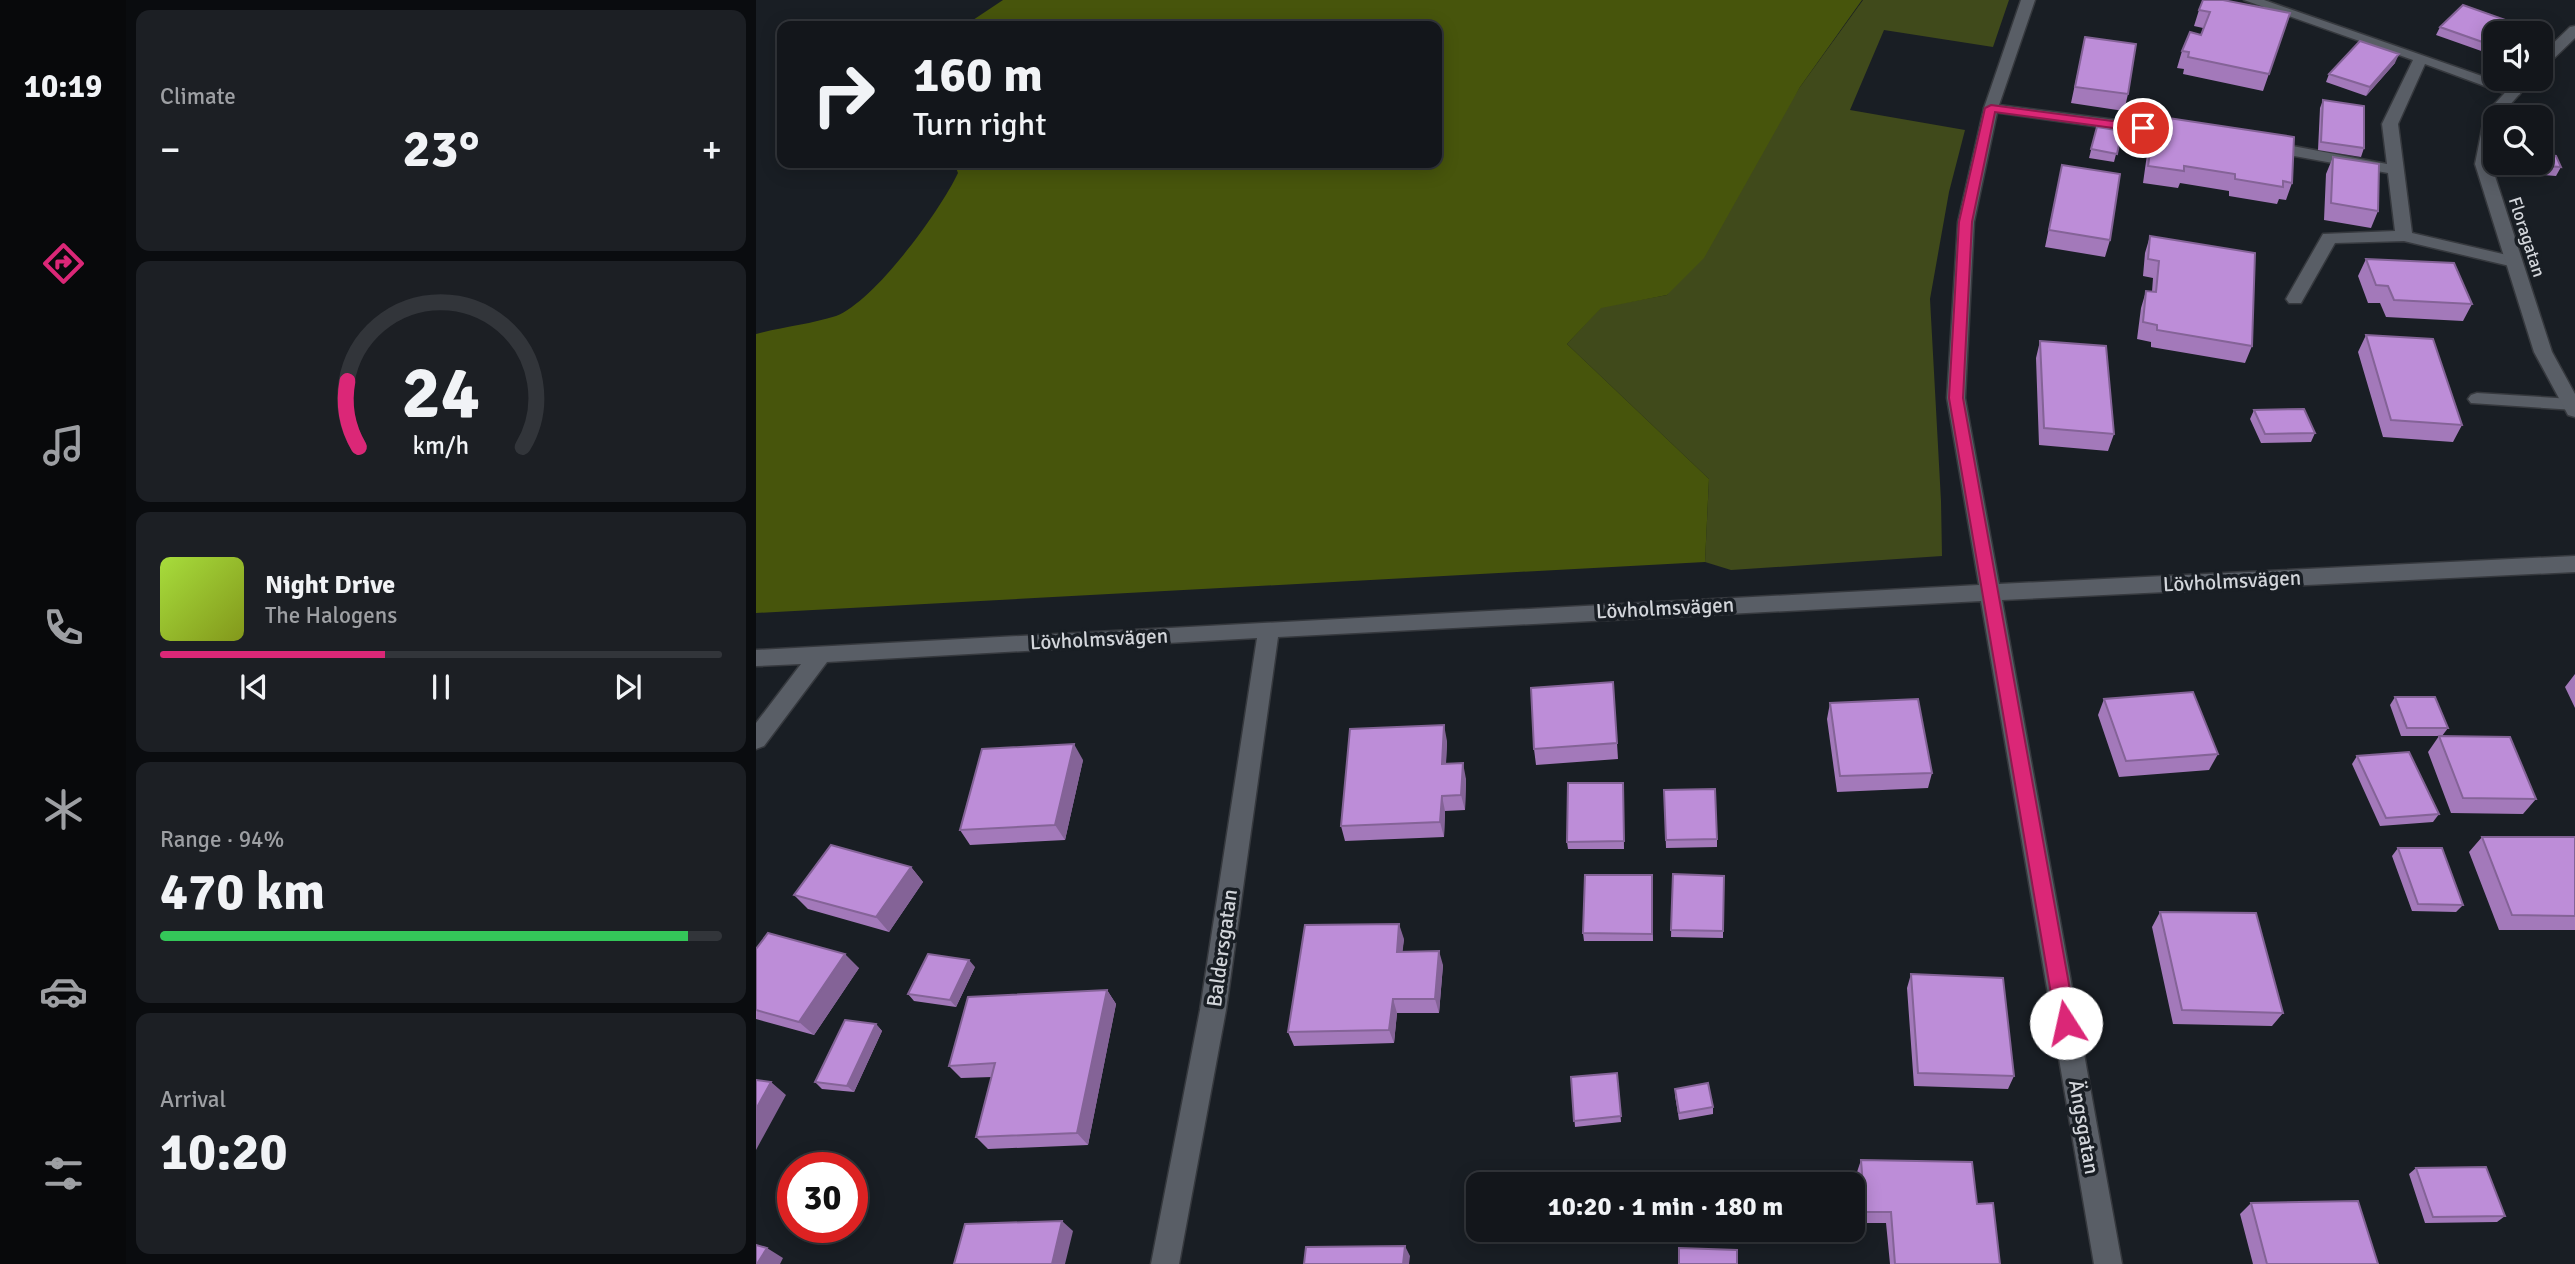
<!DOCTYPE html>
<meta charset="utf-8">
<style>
:root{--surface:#13161b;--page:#1c1f24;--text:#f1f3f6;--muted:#9d9fa3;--line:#32353a;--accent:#db2777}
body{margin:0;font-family:Signika,sans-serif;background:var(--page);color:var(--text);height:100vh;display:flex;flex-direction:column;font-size:26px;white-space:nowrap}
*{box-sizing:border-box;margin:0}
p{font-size:23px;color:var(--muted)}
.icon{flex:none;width:38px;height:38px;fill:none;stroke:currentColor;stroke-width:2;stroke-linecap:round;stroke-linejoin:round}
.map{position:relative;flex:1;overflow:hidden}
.sheet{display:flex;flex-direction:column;gap:10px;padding:10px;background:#0a0c0f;width:630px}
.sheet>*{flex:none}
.top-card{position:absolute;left:21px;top:21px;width:665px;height:147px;border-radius:14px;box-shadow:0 4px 18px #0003,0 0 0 2px var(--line);background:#13161b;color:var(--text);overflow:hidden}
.fabs{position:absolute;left:1727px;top:21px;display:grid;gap:14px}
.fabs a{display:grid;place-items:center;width:70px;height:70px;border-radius:14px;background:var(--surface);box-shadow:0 4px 18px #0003,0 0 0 2px var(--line);font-size:35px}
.speed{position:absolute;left:21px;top:1152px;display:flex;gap:14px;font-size:35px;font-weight:700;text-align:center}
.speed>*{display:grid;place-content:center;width:91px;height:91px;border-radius:50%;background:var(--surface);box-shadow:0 4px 18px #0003,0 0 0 2px var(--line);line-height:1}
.speed .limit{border:10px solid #d22;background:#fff;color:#111}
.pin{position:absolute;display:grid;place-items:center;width:60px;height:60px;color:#fff;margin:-30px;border:4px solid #fff;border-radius:50%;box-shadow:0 2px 7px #0007}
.me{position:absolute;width:77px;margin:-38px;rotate:350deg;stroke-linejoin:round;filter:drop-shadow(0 0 5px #0008)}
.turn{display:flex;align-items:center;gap:24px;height:147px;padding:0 21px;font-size:32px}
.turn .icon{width:91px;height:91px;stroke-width:2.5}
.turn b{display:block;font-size:49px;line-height:60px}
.big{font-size:52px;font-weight:700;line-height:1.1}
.sheet .widget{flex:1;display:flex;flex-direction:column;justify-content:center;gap:10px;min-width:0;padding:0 24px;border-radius:14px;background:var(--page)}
.sheet .dial{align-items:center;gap:0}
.dial svg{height:182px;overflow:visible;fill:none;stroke:var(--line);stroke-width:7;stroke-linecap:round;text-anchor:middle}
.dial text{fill:var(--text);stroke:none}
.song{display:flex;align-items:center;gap:21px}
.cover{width:84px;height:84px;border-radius:10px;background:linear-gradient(135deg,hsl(80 70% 55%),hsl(70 70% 35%))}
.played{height:7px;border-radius:4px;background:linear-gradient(90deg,var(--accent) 40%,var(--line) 40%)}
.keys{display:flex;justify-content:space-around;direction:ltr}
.heat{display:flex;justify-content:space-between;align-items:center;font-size:38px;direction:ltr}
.charge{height:10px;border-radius:5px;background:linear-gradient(90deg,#34c759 94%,var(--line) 0)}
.trip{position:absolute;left:710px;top:1172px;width:399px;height:70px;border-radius:14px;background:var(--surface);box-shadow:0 4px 18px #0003,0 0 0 2px var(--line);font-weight:700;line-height:70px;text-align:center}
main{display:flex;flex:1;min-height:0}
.tab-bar{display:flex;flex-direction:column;width:126px;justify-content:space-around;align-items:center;background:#08090b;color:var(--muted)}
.tab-bar .icon{width:49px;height:49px}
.tab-bar .current{color:var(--accent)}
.tab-bar b{font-size:32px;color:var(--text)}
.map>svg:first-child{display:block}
.green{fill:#404a1b}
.forest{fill:#47550c}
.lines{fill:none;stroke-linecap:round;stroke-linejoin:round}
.lane-casing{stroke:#36393e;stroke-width:3}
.street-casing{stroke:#36393e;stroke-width:3}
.lane{fill:#595e66;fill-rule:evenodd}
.street{fill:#595e66;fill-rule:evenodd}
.wall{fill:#a379ba}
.shaded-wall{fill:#846397}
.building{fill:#bd8dd8;stroke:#846397;stroke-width:2}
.route{fill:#db2777;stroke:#8e194d;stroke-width:2}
.labels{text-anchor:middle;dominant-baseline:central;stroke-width:7;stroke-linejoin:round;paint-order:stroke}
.far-street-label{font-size:18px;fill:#d2d5da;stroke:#191e24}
.street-label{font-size:21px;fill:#d2d5da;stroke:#191e24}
</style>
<main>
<nav class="tab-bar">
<b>10:19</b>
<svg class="icon current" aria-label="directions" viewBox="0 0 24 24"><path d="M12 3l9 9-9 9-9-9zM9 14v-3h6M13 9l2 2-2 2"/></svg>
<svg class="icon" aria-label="music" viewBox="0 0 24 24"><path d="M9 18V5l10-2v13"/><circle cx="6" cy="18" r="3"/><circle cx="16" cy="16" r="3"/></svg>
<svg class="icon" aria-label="phone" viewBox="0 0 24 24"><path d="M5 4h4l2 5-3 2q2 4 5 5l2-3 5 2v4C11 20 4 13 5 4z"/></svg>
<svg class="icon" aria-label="climate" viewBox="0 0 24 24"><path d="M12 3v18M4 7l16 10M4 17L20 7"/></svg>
<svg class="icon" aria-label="car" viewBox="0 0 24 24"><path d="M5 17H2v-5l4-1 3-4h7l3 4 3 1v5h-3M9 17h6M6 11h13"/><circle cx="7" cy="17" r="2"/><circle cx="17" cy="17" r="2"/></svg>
<svg class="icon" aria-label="filters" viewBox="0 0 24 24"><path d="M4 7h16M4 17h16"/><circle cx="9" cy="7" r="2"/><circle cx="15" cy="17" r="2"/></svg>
</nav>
<section class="sheet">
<div class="widget"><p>Climate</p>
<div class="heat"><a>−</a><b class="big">23°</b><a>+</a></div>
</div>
<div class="widget dial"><svg viewBox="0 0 100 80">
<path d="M14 69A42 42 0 1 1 86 69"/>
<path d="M14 69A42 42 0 0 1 9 40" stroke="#db2777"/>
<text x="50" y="56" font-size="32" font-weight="700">24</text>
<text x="50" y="72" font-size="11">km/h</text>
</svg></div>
<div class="widget">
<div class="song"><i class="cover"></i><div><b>Night Drive</b><p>The Halogens</p></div></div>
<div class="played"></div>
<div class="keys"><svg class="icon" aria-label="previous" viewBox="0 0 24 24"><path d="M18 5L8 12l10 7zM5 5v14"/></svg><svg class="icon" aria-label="pause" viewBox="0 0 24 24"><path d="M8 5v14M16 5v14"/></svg><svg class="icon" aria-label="next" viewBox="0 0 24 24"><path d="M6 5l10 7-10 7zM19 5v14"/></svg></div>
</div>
<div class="widget"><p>Range · 94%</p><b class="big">470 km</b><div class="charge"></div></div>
<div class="widget"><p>Arrival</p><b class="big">10:20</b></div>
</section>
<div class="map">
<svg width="1819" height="1264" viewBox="0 0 1819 1264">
<rect width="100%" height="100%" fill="#191e24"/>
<path class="green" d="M 1107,0 L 1253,0 L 1237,47 L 1128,30 L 1094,110 L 1209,130 L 1193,192 L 1174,299 L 1185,501 L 1186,556 L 975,570 L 949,562 L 953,479 L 811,344 L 845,307 L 911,295 L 1044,87 Z"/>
<path class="forest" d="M 247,0 L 1106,0 L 1044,87 L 948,258 L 911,295 L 845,308 L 811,344 L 953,479 L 949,562 L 0,613 L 0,334 C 26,327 55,324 80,316 C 119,301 184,211 202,173 L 198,163 L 681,163 L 681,26 L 208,26 Z"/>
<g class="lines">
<g class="lane-casing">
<path id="lane" d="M 1488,0 L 1508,0 L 1763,89 L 1765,92 L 1763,95 L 1753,95 L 1669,64 L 1642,124 L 1656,233 L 1764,258 L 1766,262 L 1764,266 L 1758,267 L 1648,241 L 1579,243 L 1545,303 L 1533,303 L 1530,299 L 1567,234 L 1639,231 L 1632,173 L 1511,151 L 1503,146 L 1511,141 L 1631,164 L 1626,124 L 1657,60 Z
M 1235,104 L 1423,128 L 1431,133 L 1423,138 L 1230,111 L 1228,108 L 1230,105 Z
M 1721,393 L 1816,399 L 1819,400 L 1819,410 L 1715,403 L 1712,399 L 1715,395 Z"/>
</g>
<g class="street-casing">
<path id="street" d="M 1265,0 L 1279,0 L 1242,108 L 1218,222 L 1209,398 L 1243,584 L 1819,556 L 1819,572 L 1246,600 L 1366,1264 L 1338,1264 L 1225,601 L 522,637 L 470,1010 L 423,1264 L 395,1264 L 444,1010 L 501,638 L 71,662 L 8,746 L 0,749 L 0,723 L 45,664 L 0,666 L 0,650 L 1223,585 L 1191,398 L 1202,222 L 1228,108 Z
M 1819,26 L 1819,38 L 1790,66 L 1785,67 L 1785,55 L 1814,27 Z
M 1762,79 L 1777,79 L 1743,117 L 1740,117 L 1735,164 L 1796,352 L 1819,394 L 1819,417 L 1812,415 L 1778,352 L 1719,164 L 1729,114 Z"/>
</g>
<use href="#lane" class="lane"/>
<use href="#street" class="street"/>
</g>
<path class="wall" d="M 1443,10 L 1534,13 L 1507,91 L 1427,74 L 1428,69 L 1421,68 L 1426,51 L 1445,35 L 1447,28 L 1438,26 Z
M 1684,27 L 1754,31 L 1731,53 L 1680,35 Z
M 1329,37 L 1372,94 L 1368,111 L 1315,103 Z
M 1639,63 L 1610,96 L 1570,82 L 1573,74 Z
M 1567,100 L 1608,148 L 1605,157 L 1562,150 L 1564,108 Z
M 1399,116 L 1536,183 L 1530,200 L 1523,199 L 1521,204 L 1473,196 L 1473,191 L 1424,183 L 1422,188 L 1387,183 L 1394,133 Z
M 1341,127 L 1366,131 L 1358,162 L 1333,158 Z
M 1577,157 L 1622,211 L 1615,228 L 1568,220 L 1570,174 Z
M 1770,163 L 1785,163 L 1805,167 L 1800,176 L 1774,174 Z
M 1306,165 L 1354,240 L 1349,257 L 1289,247 Z
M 1394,236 L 1496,346 L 1489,363 L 1395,347 L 1395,342 L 1381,339 L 1385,308 L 1390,291 L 1396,292 L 1397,278 L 1387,276 L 1389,253 Z
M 1610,259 L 1716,304 L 1707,321 L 1630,317 L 1624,303 L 1612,303 L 1602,276 Z
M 1610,335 L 1706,425 L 1697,442 L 1627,437 L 1602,352 Z
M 1284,341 L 1358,434 L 1352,451 L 1283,445 L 1280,358 Z
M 1498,410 L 1559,433 L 1555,442 L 1505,443 L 1494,419 Z
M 1819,674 L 1819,708 L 1809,687 Z
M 1639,697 L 1692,728 L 1686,736 L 1645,736 L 1634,705 Z
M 1348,699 L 1462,754 L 1453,770 L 1363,777 L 1342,715 Z
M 1074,703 L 1176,773 L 1172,788 L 1081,792 L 1071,719 Z
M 1683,736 L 1780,799 L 1767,814 L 1695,813 L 1672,752 Z
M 691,741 L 690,764 L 710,779 L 709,810 L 689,811 L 688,837 L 589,841 L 585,826 Z
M 861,743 L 862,759 L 780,765 L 778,749 Z
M 1601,756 L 1683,814 L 1677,822 L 1624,826 L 1596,764 Z
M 327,760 L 309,840 L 214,845 L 204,830 Z
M 867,783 L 868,849 L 812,849 L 811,842 Z
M 908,790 L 961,839 L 961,847 L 910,848 Z
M 1726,837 L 1819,837 L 1819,930 L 1743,930 L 1713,852 Z
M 1642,848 L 1707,905 L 1700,912 L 1656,911 L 1636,856 Z
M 155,867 L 167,882 L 133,932 L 52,909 L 38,895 Z
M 917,874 L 967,931 L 967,938 L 915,937 Z
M 896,875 L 897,941 L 828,941 L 827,933 Z
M 1404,912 L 1527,1013 L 1516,1026 L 1417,1024 L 1396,927 Z
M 648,939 L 646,952 L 687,965 L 683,1013 L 641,1013 L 638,1043 L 538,1046 L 532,1032 Z
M 0,949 L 103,968 L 58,1035 L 0,1019 Z
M 219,967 L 200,1007 L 158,1001 L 152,994 Z
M 1155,974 L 1258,1076 L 1252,1089 L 1158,1086 L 1151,988 Z
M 351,990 L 360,1004 L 332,1145 L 232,1149 L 220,1137 L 236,1077 L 205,1078 L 193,1066 Z
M 120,1024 L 126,1031 L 98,1092 L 66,1089 L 59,1082 Z
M 861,1073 L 865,1122 L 819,1127 L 815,1077 Z
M 919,1089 L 957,1107 L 957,1114 L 923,1120 L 919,1095 Z
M 1105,1160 L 1221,1204 L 1244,1264 L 1134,1264 L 1130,1223 L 1105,1223 L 1101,1172 Z
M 1660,1168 L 1749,1216 L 1741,1222 L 1669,1223 L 1653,1174 Z
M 1495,1203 L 1622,1264 L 1497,1264 L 1484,1214 Z"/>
<path class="shaded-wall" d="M 1758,23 L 1751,33 L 1746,33 Z
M 1740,40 L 1740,45 L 1731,53 L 1735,45 Z
M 1643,54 L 1639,63 L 1610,96 L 1614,87 Z
M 688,725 L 691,741 L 689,780 L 686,764 Z
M 318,744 L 327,760 L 309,840 L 299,825 Z
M 707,763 L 710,779 L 709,810 L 705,795 Z
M 686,796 L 689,811 L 688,837 L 684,822 Z
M 155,867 L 167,882 L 133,932 L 120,917 Z
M 643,924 L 648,939 L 645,966 L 641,952 Z
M 683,951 L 687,965 L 683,1013 L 679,999 Z
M 89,954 L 103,968 L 58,1035 L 43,1022 Z
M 213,960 L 219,967 L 200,1007 L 194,1000 Z
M 351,990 L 360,1004 L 332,1145 L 321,1133 Z
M 637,999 L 641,1013 L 638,1043 L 633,1030 Z
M 120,1024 L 126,1031 L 98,1092 L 91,1086 Z
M 15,1082 L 30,1095 L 0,1150 L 0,1109 Z
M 306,1221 L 317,1231 L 309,1264 L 296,1264 Z
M 649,1246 L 654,1256 L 653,1264 L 647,1264 Z
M 11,1248 L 27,1258 L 24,1264 L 1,1264 Z"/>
<path class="building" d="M 1447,0 L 1467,0 L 1534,13 L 1513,74 L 1432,57 L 1433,52 L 1426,51 L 1434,32 L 1445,35 L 1454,12 L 1443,10 Z
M 1707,5 L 1758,23 L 1746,33 L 1740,33 L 1740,40 L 1735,45 L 1684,27 Z
M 1329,37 L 1380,44 L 1372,94 L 1319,87 Z
M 1604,41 L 1643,54 L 1614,87 L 1573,74 Z
M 1567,100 L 1608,106 L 1608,148 L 1565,142 Z
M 1399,116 L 1538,137 L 1536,183 L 1527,181 L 1527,187 L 1479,179 L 1479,174 L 1428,166 L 1428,171 L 1392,166 Z
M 1341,127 L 1366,131 L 1361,154 L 1335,149 Z
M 1785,154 L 1800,156 L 1805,167 L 1779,165 L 1778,163 L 1785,163 Z
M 1577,157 L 1623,164 L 1622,211 L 1575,203 Z
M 1306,165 L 1364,174 L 1354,240 L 1293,230 Z
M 1394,236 L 1499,253 L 1496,346 L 1401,330 L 1401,325 L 1387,322 L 1390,291 L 1400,292 L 1403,261 L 1392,259 Z
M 1610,259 L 1698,263 L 1716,304 L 1638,300 L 1632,286 L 1620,285 Z
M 1610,335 L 1677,339 L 1706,425 L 1635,420 Z
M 1284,341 L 1350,346 L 1358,434 L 1288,428 Z
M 1548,409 L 1559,433 L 1509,434 L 1498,410 Z
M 857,682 L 861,743 L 778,749 L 775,688 Z
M 1437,692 L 1462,754 L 1370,761 L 1348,699 Z
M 1639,697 L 1679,697 L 1692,728 L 1651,728 Z
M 1162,699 L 1176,773 L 1084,776 L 1074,703 Z
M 688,725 L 686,764 L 707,763 L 705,795 L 686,796 L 684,822 L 585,826 L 594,729 Z
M 1683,736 L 1754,737 L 1780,799 L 1707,798 Z
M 318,744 L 299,825 L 204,830 L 226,749 Z
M 1653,752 L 1683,814 L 1630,818 L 1601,756 Z
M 812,783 L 867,783 L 868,841 L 811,842 Z
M 959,789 L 961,839 L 910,840 L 908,790 Z
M 1726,837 L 1819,837 L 1819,916 L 1756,915 Z
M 75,845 L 155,867 L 120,917 L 38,895 Z
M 1642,848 L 1686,848 L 1707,905 L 1662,904 Z
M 917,874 L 968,876 L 967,931 L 915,930 Z
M 829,875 L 896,875 L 896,934 L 827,933 Z
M 1404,912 L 1500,913 L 1527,1013 L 1426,1010 Z
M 643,924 L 641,952 L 683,951 L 679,999 L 637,999 L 633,1030 L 532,1032 L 549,925 Z
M 12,933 L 89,954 L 43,1022 L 0,1010 L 0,949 Z
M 172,954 L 213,960 L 194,1000 L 152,994 Z
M 1155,974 L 1247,978 L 1258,1076 L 1162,1073 Z
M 351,990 L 321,1133 L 220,1137 L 239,1063 L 193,1066 L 212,997 Z
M 89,1020 L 120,1024 L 91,1086 L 59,1082 Z
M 861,1073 L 865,1116 L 818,1121 L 815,1077 Z
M 0,1080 L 15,1082 L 0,1109 Z
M 952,1083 L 957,1107 L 923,1113 L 919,1089 Z
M 1105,1160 L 1216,1162 L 1221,1204 L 1237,1203 L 1244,1264 L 1139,1264 L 1135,1212 L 1109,1212 Z
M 1730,1167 L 1749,1216 L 1677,1217 L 1660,1168 Z
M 1602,1201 L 1622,1264 L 1511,1264 L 1495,1203 Z
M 306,1221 L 296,1264 L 198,1264 L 209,1224 Z
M 0,1245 L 11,1248 L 1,1264 L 0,1264 Z
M 649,1246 L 647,1264 L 548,1264 L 550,1247 Z
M 923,1248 L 981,1250 L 981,1264 L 923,1264 Z"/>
<path class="route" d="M 1235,105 L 1387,125 L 1393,128 L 1387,132 L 1239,112 L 1216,222 L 1207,398 L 1320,1023 L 1317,1029 L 1310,1032 L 1303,1029 L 1300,1023 L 1193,398 L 1203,222 L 1229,108 Z"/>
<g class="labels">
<g class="far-street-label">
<text transform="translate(1771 237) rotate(72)">Floragatan</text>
</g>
<g class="street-label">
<text transform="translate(1476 581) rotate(-3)">Lövholmsvägen</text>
<text transform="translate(909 608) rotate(-3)">Lövholmsvägen</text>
<text transform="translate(343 639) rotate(-3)">Lövholmsvägen</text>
<text transform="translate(466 948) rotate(-82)">Baldersgatan</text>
<text transform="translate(1328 1127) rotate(80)">Ängsgatan</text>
</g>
</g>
</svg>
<div class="fabs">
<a><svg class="icon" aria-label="sound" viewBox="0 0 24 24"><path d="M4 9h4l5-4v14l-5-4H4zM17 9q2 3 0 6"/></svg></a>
<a><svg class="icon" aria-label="search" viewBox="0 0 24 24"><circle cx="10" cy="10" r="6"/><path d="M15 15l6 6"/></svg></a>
</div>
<div class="speed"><div class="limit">30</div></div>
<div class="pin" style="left:1387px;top:128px;background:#d93025"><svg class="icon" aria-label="arrive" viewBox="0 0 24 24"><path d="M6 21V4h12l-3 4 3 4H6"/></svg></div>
<svg class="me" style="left:1310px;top:1023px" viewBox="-20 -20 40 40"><circle r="19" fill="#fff"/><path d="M0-13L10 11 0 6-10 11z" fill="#db2777"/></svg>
<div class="trip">10:20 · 1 min · 180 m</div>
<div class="top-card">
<div class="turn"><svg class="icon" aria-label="right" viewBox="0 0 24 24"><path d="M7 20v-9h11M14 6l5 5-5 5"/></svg><div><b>160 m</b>Turn right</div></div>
</div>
</div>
</main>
